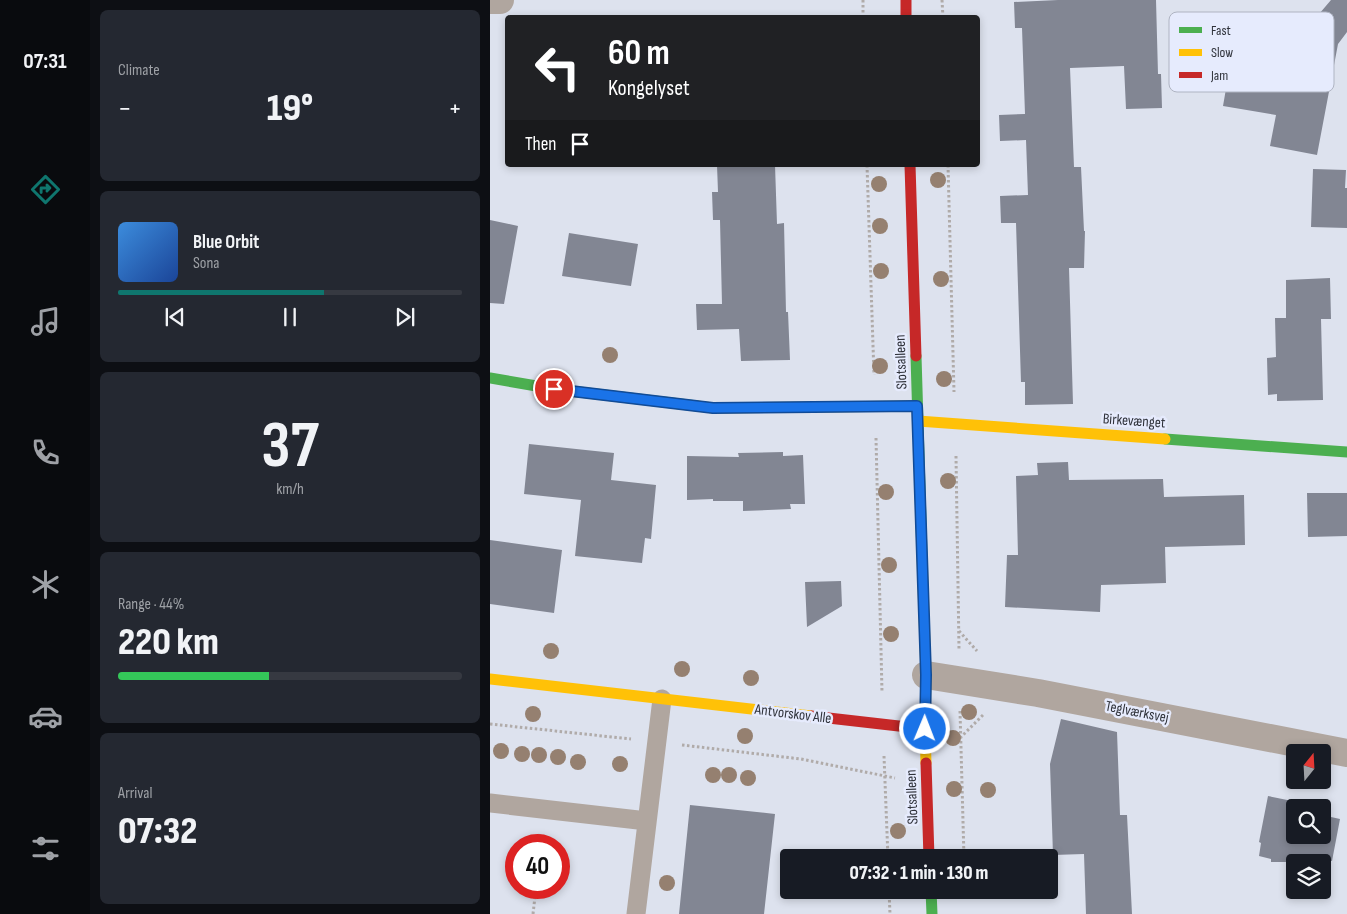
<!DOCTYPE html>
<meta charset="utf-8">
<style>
:root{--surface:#171b24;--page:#242831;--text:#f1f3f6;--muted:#9ea1a6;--line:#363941;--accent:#0f766e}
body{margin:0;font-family:"Sofia Sans Condensed",sans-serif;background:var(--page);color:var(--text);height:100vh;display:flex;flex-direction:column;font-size:19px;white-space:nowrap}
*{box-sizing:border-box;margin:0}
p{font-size:16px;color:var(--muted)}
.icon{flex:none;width:28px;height:28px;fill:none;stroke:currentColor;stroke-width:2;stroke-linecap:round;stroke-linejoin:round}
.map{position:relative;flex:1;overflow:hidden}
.details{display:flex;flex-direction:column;gap:10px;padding:10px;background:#0d0f14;width:400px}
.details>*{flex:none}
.hud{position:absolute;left:15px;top:15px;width:475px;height:152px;border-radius:5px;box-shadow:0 2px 8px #0003;background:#202124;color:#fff;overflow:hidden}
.needle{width:32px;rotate:18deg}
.controls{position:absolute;left:796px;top:744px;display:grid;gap:10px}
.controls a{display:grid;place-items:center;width:45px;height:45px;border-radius:5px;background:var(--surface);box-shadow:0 2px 8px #0003;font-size:25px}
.speed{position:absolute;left:15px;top:834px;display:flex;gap:10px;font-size:25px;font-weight:700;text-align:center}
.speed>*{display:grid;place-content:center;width:65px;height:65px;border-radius:50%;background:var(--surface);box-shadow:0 2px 8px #0003;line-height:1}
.speed .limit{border:8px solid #d22;background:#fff;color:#111}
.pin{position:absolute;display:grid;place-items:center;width:42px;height:42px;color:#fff;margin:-21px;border:2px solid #fff;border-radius:50%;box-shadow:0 1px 5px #0007}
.me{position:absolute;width:55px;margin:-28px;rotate:1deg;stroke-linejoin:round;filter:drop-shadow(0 0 4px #0008)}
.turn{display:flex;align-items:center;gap:18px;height:105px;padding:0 20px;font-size:22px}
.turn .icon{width:65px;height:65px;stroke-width:2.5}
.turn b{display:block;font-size:35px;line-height:42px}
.then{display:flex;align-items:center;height:48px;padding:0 20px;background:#0003;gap:10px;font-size:19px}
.big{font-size:38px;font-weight:800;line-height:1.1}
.details .card{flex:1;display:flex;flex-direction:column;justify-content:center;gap:8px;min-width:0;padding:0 18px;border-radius:8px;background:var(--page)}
.details .dial{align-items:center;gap:0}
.dial b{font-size:65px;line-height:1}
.song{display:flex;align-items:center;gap:15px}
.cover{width:60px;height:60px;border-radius:8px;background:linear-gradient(135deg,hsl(210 70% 55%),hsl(220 70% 35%))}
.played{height:5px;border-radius:2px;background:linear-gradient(90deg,var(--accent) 60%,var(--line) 60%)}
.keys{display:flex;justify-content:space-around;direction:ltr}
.heat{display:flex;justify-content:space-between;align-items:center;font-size:28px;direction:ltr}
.charge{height:8px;border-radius:4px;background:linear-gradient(90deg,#34c759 44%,var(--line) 0)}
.trip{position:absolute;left:290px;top:849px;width:278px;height:50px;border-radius:5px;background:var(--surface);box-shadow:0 2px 8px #0003;font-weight:800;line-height:50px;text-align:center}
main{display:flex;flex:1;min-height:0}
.dock{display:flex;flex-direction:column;width:90px;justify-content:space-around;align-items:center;background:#090b0e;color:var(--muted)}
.dock .icon{width:35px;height:35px}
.dock .selected{color:var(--accent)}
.dock b{font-size:22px;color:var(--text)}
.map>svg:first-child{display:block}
.building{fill:#828693}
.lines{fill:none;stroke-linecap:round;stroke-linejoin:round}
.path{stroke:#b0aba9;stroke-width:3;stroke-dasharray:2.5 2.5;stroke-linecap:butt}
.lane{stroke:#b0a69f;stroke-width:19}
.street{stroke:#b0a69f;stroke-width:28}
.fast{stroke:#4caf50;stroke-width:11}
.slow{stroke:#ffc107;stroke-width:11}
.jam{stroke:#c62828;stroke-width:11}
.tree{fill:#958070}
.route-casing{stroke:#114b97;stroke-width:12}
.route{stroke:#1a73e8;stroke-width:9}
.labels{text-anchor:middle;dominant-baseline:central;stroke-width:5;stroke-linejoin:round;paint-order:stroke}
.street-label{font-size:15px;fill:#2f323a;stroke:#e6ebfd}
.key{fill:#e6ebfd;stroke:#afb4c2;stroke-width:1}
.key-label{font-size:14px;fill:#2f323a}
</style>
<main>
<nav class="dock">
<b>07:31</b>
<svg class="icon selected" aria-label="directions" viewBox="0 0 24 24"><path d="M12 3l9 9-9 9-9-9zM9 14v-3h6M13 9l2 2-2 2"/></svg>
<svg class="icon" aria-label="music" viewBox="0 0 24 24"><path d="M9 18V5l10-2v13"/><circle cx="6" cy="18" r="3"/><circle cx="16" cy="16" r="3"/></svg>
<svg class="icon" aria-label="phone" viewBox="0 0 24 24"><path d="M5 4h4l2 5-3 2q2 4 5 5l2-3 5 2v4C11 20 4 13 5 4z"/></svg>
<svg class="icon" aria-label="climate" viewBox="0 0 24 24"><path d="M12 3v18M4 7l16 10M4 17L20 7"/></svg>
<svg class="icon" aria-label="car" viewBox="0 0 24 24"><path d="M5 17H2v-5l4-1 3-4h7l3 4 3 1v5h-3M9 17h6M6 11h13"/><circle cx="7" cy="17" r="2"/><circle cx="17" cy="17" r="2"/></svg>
<svg class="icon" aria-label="filters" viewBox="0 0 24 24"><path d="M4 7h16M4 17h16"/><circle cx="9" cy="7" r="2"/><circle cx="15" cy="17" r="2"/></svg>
</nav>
<section class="details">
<div class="card"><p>Climate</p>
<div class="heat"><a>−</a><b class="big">19°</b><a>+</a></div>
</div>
<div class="card">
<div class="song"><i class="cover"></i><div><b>Blue Orbit</b><p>Sona</p></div></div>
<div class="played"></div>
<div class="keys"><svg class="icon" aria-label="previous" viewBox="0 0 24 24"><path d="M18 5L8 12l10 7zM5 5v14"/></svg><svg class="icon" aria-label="pause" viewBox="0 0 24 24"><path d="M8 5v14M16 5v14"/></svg><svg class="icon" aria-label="next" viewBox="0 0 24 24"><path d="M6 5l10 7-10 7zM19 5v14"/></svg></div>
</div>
<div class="card dial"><b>37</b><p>km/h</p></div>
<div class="card"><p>Range · 44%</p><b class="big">220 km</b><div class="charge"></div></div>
<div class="card"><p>Arrival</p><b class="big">07:32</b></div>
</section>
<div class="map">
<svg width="857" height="914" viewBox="0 0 857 914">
<rect width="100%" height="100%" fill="#dde2ee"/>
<path class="building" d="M 568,0 L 666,0 L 668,74 L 671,74 L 672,108 L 636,109 L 634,66 L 580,68 L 584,167 L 591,167 L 594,231 L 595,231 L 594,268 L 579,268 L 583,404 L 535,405 L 535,382 L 531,382 L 526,223 L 511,223 L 510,196 L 538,195 L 536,140 L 510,141 L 509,115 L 535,114 L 532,28 L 525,28 L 524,2 Z
M 841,0 L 857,0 L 857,32 L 848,44 L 827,155 L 780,146 L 786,115 L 733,106 L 745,37 L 768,36 L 779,16 L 812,34 Z
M 227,165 L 285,165 L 287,224 L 294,223 L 296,312 L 298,312 L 300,360 L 251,361 L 249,329 L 207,330 L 206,304 L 232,304 L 230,220 L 223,220 L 222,192 L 228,192 Z
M 823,169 L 856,170 L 855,188 L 857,188 L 857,228 L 821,227 Z
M 0,220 L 28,226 L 14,304 L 0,303 Z
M 79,233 L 148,244 L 141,286 L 72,276 Z
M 840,278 L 841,319 L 831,319 L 833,400 L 787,401 L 787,394 L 778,395 L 777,358 L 786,357 L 785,318 L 796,318 L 796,280 Z
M 39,444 L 124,453 L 121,480 L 166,485 L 161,539 L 155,538 L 152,563 L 85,556 L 91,500 L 34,494 Z
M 293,452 L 293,456 L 313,455 L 315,504 L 300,504 L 301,509 L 253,511 L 253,501 L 223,501 L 223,499 L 197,500 L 197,456 L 249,457 L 248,453 Z
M 578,462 L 579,480 L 673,479 L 674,497 L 754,495 L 755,545 L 675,547 L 676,583 L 611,585 L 610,612 L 515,607 L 517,555 L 528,555 L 526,476 L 548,475 L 547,463 Z
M 817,493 L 857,493 L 857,536 L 818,537 Z
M 0,540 L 72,550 L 64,613 L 0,604 Z
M 351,581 L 352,606 L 317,627 L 315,582 Z
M 571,719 L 627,732 L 630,815 L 637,815 L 642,914 L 596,914 L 594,854 L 563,855 L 560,764 Z
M 778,796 L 822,805 L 822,808 L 805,808 L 805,835 L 832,835 L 832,815 L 850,819 L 842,861 L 820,857 L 819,862 L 781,862 L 781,859 L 769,856 L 771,843 L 769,842 Z
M 200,805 L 285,814 L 274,914 L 189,914 Z"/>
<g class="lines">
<path class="path" d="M 373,0 L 373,18
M 452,0 L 453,18
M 377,165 L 384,375
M 458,165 L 464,392
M 386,438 L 392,692
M 466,456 L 469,649
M 469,631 L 487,651
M 470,711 L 474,858
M 0,724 L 141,739
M 470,738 L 493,715
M 192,745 L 311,759 L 405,778
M 394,756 L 398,858
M 49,845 L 50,834
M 399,890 L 400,914
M 43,914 L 46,888"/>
<path class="lane" d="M 0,803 L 157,821
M 146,914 L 172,699"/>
<path class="street" d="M 0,0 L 10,0
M 436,675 L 548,693 L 857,753"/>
<path class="fast" d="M 426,356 L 432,555
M 0,378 L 64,389 L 207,406
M 675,439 L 857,452
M 441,890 L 442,914"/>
<path class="slow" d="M 207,406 L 223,408 L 427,406
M 428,421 L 675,439
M 432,555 L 436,675 L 435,729 L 436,763
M 0,679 L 321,716"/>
<path class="jam" d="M 416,0 L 416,18
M 420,165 L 426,356
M 321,716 L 435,729
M 436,763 L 439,858"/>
</g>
<g class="tree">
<circle cx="448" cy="180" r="8"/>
<circle cx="389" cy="184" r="8"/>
<circle cx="390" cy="226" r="8"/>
<circle cx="391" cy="271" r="8"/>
<circle cx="451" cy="279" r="8"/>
<circle cx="120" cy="355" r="8"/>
<circle cx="390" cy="366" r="8"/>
<circle cx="454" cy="379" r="8"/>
<circle cx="458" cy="481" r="8"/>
<circle cx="396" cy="492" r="8"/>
<circle cx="399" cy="565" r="8"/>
<circle cx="401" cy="634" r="8"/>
<circle cx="61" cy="651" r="8"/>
<circle cx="192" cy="669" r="8"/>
<circle cx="261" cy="678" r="8"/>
<circle cx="479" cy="712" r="8"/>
<circle cx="43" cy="714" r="8"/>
<circle cx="255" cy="736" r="8"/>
<circle cx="463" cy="738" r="8"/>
<circle cx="11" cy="751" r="8"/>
<circle cx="32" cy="754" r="8"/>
<circle cx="49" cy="755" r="8"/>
<circle cx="68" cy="757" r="8"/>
<circle cx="88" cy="762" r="8"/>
<circle cx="130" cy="764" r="8"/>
<circle cx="223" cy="775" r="8"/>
<circle cx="239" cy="775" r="8"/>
<circle cx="258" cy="778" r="8"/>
<circle cx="464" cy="789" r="8"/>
<circle cx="498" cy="790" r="8"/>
<circle cx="408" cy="831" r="8"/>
<circle cx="177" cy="883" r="8"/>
</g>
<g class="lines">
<g class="route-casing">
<path id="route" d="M 64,389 L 223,408 L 427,406 L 436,675 L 435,729"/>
</g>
<use href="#route" class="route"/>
</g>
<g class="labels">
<g class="street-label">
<text transform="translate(411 362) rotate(-92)">Slotsalleen</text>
<text transform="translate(644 421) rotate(4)">Birkevænget</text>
<text transform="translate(647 712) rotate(11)">Teglværksvej</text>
<text transform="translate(303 714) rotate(7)">Antvorskov Alle</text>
<text transform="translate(422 797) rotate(-92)">Slotsalleen</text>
</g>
</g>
<rect x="679" y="12" width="165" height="80" rx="8" class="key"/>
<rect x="689" y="27" width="23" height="6" fill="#4caf50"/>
<rect x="689" y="49" width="23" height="7" fill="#ffc107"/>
<rect x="689" y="72" width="23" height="6" fill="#c62828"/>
<g class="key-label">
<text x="721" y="35">Fast</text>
<text x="721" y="57">Slow</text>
<text x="721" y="80">Jam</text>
</g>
</svg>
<div class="controls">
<a><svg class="needle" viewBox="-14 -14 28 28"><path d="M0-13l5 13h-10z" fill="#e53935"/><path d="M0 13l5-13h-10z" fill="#9ea1a6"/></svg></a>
<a><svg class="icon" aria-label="search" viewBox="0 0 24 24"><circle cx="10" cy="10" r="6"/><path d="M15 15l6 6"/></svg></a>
<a><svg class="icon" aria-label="layers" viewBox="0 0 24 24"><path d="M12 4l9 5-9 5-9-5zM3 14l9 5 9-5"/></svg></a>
</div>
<div class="speed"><div class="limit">40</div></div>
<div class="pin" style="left:64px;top:389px;background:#d93025"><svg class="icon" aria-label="arrive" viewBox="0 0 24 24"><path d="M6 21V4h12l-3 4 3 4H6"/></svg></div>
<svg class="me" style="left:435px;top:729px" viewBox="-20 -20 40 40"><circle r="17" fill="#1a73e8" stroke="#fff" stroke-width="3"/><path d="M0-11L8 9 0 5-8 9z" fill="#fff"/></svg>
<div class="trip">07:32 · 1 min · 130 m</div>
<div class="hud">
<div class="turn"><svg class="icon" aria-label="left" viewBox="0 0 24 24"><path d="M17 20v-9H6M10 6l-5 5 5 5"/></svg><div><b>60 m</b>Kongelyset</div></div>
<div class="then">Then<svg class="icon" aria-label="arrive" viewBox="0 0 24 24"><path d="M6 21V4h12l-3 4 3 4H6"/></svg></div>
</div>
</div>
</main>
